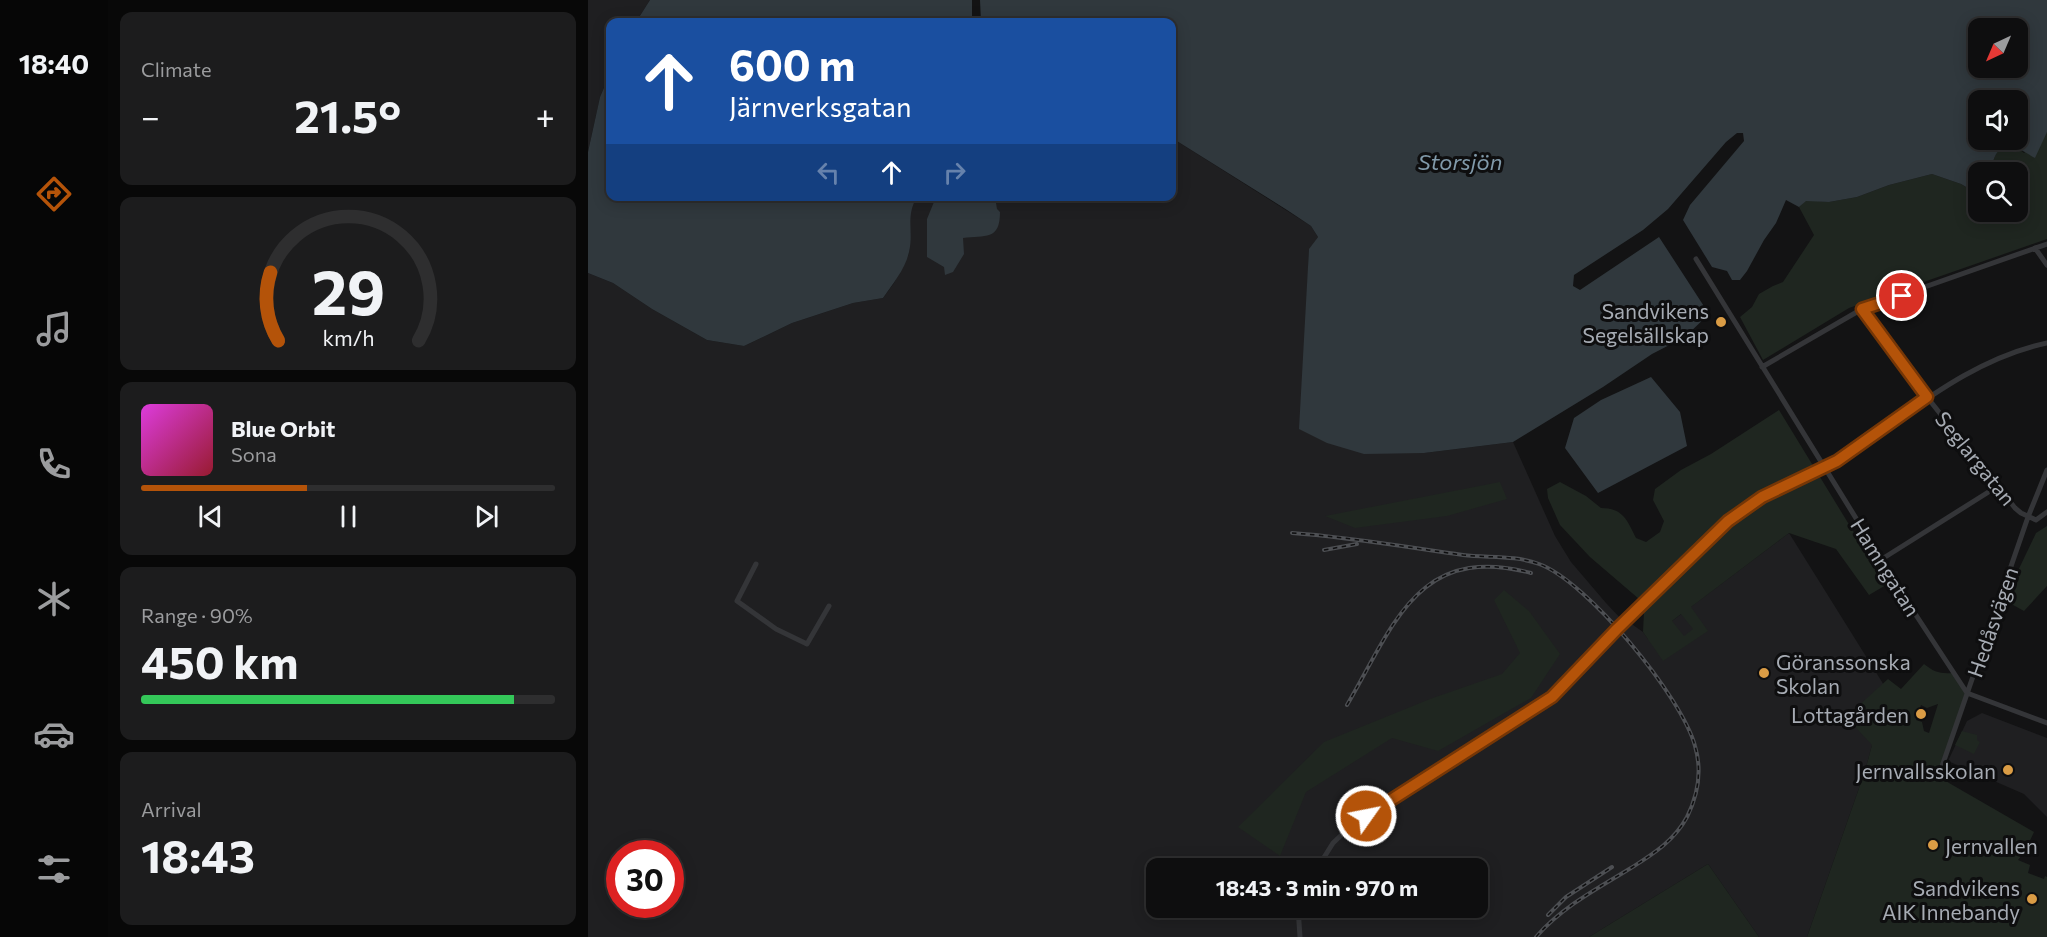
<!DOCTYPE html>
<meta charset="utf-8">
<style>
:root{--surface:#0e0e0f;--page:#1c1c1d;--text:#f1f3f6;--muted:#9b9c9e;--line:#2e2e2f;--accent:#b45309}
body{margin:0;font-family:Commissioner,sans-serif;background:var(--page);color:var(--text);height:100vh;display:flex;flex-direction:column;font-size:22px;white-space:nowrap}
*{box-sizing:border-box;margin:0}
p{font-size:20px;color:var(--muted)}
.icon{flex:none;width:33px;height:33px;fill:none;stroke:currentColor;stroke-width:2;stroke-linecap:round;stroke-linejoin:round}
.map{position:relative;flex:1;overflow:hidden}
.panel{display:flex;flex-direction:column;gap:12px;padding:12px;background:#080808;width:480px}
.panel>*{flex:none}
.banner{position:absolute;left:18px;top:18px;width:570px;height:183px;border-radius:12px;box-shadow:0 3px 15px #0003,0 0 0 2px var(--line);background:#1a4fa0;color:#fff;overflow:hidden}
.needle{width:39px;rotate:224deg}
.buttons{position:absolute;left:1380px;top:18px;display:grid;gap:12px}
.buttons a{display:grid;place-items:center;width:60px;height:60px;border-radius:12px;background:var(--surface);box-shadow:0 3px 15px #0003,0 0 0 2px var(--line);font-size:30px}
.speed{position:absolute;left:18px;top:840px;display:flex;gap:12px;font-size:30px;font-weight:700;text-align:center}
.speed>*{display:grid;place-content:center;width:78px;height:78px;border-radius:50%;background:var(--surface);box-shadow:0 3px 15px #0003,0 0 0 2px var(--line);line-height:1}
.speed .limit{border:9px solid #d22;background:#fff;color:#111}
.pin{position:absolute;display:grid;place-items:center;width:51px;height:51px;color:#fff;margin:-26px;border:3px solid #fff;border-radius:50%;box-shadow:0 2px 6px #0007}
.me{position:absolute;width:66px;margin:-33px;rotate:57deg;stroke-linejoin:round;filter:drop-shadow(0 0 4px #0008)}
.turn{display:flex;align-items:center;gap:21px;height:126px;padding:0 24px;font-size:27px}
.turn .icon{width:78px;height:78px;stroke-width:2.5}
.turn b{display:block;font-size:42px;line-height:51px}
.lanes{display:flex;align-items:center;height:57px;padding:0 24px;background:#0003;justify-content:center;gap:30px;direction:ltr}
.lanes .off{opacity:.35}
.big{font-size:45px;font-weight:700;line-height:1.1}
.panel .widget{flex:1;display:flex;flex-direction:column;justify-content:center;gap:9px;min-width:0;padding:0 21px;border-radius:12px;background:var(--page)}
.panel .dial{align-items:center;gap:0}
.dial svg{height:156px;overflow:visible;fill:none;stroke:var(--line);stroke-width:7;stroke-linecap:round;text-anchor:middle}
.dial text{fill:var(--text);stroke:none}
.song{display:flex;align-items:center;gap:18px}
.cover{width:72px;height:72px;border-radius:9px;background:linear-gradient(135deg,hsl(300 70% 55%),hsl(350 70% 35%))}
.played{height:6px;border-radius:3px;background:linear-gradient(90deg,var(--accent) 40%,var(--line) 40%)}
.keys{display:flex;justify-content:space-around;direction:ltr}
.heat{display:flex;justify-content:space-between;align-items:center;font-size:33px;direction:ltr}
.charge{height:9px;border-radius:4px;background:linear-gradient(90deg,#34c759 90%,var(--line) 0)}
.trip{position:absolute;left:558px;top:858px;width:342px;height:60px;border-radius:12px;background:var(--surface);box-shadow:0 3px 15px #0003,0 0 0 2px var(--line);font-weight:700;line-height:60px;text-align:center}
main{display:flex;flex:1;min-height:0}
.dock{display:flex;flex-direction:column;width:108px;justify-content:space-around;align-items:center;background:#060606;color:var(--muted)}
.dock .icon{width:42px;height:42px}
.dock .active{color:var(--accent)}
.dock b{font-size:27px;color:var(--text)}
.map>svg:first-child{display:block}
.built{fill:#1f1f21;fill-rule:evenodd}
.green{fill:#1f2620;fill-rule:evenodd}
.water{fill:#30383d;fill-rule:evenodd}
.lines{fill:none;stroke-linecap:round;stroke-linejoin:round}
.minor{stroke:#343538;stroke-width:5}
.rail-casing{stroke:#4d4f53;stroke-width:4}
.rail{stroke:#0e0e0f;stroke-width:1.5;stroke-dasharray:4.5;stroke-linecap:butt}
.route-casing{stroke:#753606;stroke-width:15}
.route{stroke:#b45309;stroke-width:10}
.poi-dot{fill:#da9c45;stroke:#0e0e0f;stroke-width:2}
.labels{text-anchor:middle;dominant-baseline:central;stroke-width:6;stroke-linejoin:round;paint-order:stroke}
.poi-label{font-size:21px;fill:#a6abb3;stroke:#0e0e0f;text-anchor:end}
.street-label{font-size:21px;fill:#a6abb3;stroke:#0e0e0f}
.water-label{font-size:22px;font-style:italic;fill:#819aaa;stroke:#0e0e0f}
</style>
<main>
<nav class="dock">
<b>18:40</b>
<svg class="icon active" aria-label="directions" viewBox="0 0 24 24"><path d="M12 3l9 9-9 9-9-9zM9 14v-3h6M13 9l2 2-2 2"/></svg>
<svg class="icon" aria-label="music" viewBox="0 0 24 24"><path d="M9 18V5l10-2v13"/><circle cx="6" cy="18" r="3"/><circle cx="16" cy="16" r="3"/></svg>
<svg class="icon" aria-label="phone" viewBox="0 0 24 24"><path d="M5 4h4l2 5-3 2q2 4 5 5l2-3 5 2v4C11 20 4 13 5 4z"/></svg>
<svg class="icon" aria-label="climate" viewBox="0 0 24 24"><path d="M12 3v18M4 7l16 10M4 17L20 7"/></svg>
<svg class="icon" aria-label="car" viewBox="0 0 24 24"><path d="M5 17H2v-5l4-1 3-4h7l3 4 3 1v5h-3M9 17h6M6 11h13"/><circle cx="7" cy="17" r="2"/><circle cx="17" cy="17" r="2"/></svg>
<svg class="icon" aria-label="filters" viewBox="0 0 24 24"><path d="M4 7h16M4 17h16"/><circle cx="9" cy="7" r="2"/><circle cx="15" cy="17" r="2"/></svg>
</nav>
<section class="panel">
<div class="widget"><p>Climate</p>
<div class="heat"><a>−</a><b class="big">21.5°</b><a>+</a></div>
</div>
<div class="widget dial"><svg viewBox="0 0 100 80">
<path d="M14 69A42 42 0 1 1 86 69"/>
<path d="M14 69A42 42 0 0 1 10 34" stroke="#b45309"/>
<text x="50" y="56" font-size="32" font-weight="700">29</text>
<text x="50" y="72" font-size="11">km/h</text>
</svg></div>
<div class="widget">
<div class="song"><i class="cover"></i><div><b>Blue Orbit</b><p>Sona</p></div></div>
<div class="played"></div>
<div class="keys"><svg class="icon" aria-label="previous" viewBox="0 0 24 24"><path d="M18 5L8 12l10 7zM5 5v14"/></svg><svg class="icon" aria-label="pause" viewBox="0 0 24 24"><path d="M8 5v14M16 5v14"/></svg><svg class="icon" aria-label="next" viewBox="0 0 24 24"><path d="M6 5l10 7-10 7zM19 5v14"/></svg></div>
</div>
<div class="widget"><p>Range · 90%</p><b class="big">450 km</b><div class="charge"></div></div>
<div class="widget"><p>Arrival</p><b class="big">18:43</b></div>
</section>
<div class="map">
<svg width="1459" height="937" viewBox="0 0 1459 937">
<rect width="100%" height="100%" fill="#131314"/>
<path class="built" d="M 0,0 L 62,0 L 48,22 L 22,22 L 22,74 L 12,97 L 0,152 Z
M 584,138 L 723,226 L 730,237 L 721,250 L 719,306 L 836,453 L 925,442 L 967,536 L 983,562 L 1018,603 L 1035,621 L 1038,620 L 1055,632 L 1060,639 L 1201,533 L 1299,690 L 1277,771 L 1219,937 L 1171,937 L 1120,864 L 1001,937 L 0,937 L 0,273 L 25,283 L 64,309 L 119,340 L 156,346 L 204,323 L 265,303 L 295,298 L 306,283 L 321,254 L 322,208 L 329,197 L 584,196 ZM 32,854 L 82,854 L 82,904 L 32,904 ZM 568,868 L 890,868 L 890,908 L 568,908 Z
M 1394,713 L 1459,738 L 1459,817 L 1436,794 L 1360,761 L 1379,721 Z"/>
<path class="green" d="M 1459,132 L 1459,239 L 1261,308 L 1175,360 L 1152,317 L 1164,307 L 1171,294 L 1185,286 L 1195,282 L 1226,235 L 1211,207 L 1218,200 L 1241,202 L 1269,197 L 1301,185 L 1344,174 L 1373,184 L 1390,194 L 1390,212 L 1430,212 L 1430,172 L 1404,172 C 1404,150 1417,138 1436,153 Z
M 1191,410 L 1298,585 L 1281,595 L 1248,549 L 1201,533 L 1103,607 L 1120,631 L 1075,661 L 1055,632 L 1056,612 L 1051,599 L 1002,557 L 972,525 L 960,498 L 959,489 L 972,482 L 998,496 L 1013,508 C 1035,508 1039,520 1048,538 L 1058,542 L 1072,532 L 1076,521 L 1065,500 L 1067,489 L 1093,470 L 1123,454 ZM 1093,614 L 1105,629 L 1096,636 L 1084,621 Z
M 912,482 L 919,499 L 859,516 L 767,528 L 737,516 Z
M 1459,526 L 1459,586 L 1436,611 L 1416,600 L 1448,533 Z
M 916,590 L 941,611 L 972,654 L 943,698 L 850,751 L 804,738 L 718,792 L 692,856 L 650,827 L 736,742 L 842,699 L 914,674 L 932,653 L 906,600 Z
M 1336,664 C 1346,672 1352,674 1365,673 L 1379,693 L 1351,775 L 1361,783 L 1446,832 L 1437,851 L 1430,860 L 1442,865 L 1440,873 L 1456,879 L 1457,876 L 1459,877 L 1459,937 L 1219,937 L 1277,771 L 1284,745 L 1258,717 L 1300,679 L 1313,689 ZM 1350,704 L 1341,733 L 1336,731 L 1334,722 L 1328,720 L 1333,705 L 1339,708 Z
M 1374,731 L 1389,735 L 1389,740 L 1392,742 L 1386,754 L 1367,745 Z
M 1120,864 L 1171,937 L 1001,937 Z"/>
<path class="water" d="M 62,0 L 384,0 L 384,22 L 48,22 Z
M 392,0 L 1459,0 L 1459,132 L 1447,158 C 1441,155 1432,148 1426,147 C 1409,144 1404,159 1404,172 L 1390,172 L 1390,194 L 1373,184 L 1344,174 L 1301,185 L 1269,197 L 1241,202 L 1218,201 L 1211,207 L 1198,200 L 1188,223 L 1176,240 L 1159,271 L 1152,280 L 1144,280 L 1139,271 L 1124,267 L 1095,220 L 1102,205 L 1156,141 L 1155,133 L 1149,133 L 1138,142 L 1080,209 L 1055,230 L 986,275 L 985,286 L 992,290 L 1071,237 L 1121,314 L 1097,337 L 1064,354 L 1015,387 L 925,442 L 836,453 L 776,454 L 739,443 L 711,429 L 721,249 L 730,237 L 723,226 L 699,210 L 584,138 L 584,22 L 393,22 ZM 1390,28 L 1430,28 L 1430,68 L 1390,68 ZM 1390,100 L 1430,100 L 1430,140 L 1390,140 Z
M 22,74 L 22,196 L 329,197 C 317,217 326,231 321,252 C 318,268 304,285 295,298 L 265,303 L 204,323 L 156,346 L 119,340 L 64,309 L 25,283 L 0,273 L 0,152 L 12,97 Z
M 348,197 L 407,197 L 409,209 L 412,212 C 412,241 397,235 375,238 L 376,254 L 365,272 L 357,275 L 356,267 L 339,257 L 339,219 Z
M 1063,377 L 1092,412 L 1099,446 L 1010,493 L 977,448 L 986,418 L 1013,400 Z"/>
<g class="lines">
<path class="minor" d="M 1447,248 L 1459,265
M 1108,259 L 1324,609 L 1379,693 L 1459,723
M 1274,309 L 1339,397 L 1427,508 L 1433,513 L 1448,520 L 1459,512
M 1174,367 L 1274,309 L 1459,244
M 1294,559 L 1410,486
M 168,564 L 149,601 L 188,629 L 219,644 L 241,606
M 1351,775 L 1440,517 L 1459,470
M 730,867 L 745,843 L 763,826 L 964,697 L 1029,629 L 1140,521 C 1151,512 1162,504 1174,497 C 1198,484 1225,476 1248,461 C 1316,418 1378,360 1459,343
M 710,908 L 712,937"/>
<g class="rail-casing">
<path id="rail" d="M 704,533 C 761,537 818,547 875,555 C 900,558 927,555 951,564 C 999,581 1094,697 1107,746 C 1114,770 1110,795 1099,817 C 1086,841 1065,854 1043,868 C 1010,888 974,907 948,937
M 736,550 L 769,544
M 759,705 C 806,625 830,543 943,573
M 960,915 L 978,897 L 1024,867"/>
</g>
<use href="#rail" class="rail"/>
</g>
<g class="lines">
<g class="route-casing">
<path id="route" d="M 778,816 L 964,697 L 1029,629 L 1140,521 L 1174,497 L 1249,461 L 1339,397 L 1274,309 L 1314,296"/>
</g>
<use href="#route" class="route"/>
</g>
<g class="poi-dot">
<circle cx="1133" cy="322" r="6"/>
<circle cx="1176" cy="673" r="6"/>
<circle cx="1333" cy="714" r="6"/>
<circle cx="1420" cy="770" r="6"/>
<circle cx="1345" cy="845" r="6"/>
<circle cx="1444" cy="899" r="6"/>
</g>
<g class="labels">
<g class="poi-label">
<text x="1121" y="310">Sandvikens<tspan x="1121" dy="24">Segelsällskap</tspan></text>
<text x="1188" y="661" text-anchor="start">Göranssonska<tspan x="1188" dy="24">Skolan</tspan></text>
<text x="1321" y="714">Lottagården</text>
<text x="1408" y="770">Jernvallsskolan</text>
<text x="1357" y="845" text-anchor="start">Jernvallen</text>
<text x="1432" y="887">Sandvikens<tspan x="1432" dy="24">AIK Innebandy</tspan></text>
</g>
<g class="street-label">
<text transform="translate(1388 458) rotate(51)">Seglargatan</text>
<text transform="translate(1298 567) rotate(58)">Hamngatan</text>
<text transform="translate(1404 622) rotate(-71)">Hedåsvägen</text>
</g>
<g class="water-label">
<text x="872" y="161">Storsjön</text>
</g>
</g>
</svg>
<div class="buttons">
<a><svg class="needle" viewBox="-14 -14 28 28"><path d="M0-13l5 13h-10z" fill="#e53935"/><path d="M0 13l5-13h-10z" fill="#9b9c9e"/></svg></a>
<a><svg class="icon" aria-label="sound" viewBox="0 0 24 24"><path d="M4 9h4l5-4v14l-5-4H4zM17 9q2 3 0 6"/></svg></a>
<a><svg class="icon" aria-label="search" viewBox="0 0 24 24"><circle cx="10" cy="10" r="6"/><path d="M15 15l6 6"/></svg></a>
</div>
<div class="speed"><div class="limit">30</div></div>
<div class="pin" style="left:1314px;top:296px;background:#d93025"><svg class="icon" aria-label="arrive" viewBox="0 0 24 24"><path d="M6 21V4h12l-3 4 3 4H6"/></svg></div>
<svg class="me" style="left:778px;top:816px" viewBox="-20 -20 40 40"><circle r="17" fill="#b45309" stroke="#fff" stroke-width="3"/><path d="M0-11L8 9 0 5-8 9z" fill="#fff"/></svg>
<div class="trip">18:43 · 3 min · 970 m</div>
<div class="banner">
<div class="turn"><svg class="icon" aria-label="ahead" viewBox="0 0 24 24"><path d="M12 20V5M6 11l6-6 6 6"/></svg><div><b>600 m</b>Järnverksgatan</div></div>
<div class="lanes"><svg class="icon off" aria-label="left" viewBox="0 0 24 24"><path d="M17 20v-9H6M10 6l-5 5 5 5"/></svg><svg class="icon" aria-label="ahead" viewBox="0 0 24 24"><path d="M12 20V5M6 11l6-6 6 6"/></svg><svg class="icon off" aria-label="right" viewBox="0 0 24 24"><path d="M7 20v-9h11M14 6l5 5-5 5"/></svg></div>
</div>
</div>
</main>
